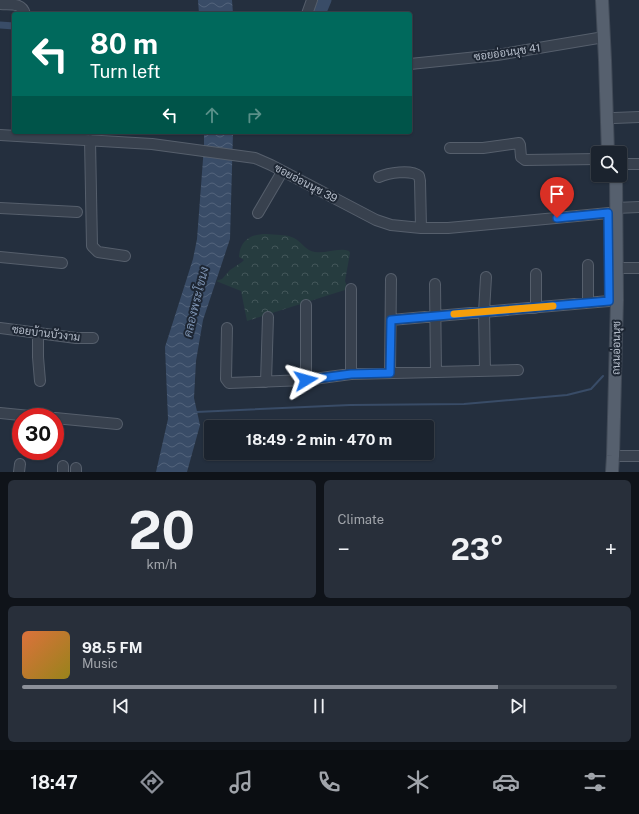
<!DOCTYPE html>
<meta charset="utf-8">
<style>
:root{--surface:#1b232e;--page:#282f3a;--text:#f1f3f6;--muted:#a0a4aa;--line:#39404a;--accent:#8c9099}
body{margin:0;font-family:"Public Sans",Sarabun,sans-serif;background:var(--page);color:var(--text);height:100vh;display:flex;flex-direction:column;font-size:15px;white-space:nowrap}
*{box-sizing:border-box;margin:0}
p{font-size:13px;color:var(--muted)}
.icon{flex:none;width:22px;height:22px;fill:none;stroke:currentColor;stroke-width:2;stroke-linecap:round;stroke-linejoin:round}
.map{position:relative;height:472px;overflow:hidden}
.sheet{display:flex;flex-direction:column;gap:8px;padding:8px;background:#0f1319;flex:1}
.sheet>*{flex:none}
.guide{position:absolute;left:12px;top:12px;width:400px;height:122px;border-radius:4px;box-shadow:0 1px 3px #0004,0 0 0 1px var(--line);background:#00695c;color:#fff;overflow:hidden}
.buttons{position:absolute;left:591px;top:146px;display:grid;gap:8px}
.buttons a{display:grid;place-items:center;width:36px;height:36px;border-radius:4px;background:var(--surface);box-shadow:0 1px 3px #0004,0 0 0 1px var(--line);font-size:20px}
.speed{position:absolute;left:12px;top:408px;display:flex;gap:8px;font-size:20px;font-weight:700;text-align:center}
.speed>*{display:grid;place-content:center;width:52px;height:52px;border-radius:50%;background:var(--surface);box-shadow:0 1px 3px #0004,0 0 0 1px var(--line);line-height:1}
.speed .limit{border:6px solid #d22;background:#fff;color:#111}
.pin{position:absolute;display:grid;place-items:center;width:34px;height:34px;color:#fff;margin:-41px -17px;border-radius:50% 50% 50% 0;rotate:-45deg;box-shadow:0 0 4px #0007}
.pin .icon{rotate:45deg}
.me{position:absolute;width:44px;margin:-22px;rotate:82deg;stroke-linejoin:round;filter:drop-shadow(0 0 3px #0008)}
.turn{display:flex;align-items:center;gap:14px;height:84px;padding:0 12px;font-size:18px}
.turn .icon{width:52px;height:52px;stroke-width:2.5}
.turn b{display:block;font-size:28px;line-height:34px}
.lanes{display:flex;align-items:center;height:38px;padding:0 12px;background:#0003;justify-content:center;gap:20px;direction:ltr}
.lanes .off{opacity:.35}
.big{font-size:30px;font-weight:700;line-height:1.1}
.sheet .card{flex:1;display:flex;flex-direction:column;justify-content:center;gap:6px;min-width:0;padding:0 14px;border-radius:6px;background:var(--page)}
.sheet .dial{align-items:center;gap:0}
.dial b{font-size:52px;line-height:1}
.song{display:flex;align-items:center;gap:12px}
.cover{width:48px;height:48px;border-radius:6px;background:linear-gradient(135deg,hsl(20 70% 55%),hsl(50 70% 35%))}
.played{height:4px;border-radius:2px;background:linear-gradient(90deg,var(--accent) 80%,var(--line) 80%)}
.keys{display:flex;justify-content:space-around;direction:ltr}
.heat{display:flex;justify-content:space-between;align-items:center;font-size:22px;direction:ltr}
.sheet .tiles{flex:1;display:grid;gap:8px;grid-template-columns:1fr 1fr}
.card:last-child{grid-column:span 2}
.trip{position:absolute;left:204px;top:420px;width:230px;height:40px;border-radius:4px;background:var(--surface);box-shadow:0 1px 3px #0004,0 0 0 1px var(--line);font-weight:700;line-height:40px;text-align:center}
.tabs{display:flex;height:64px;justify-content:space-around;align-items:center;background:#0b0e12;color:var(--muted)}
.tabs .icon{width:28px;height:28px}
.tabs .on{color:var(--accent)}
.tabs b{font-size:18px;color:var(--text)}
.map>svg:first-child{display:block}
.forest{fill:url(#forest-crowns)}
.water{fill:url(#water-waves)}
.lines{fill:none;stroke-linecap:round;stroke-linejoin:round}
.stream{stroke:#394c67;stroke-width:2}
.canal{stroke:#394c67;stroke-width:7}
.river{stroke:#394c67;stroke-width:13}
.minor-casing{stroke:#565f6c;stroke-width:12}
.major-casing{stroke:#414a57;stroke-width:14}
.minor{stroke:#38414e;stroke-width:10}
.major{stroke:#56606e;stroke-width:12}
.route-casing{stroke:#114b97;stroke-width:10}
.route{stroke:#1a73e8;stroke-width:7}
.slow{stroke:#f59e0b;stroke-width:7}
.labels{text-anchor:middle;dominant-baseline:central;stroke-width:4;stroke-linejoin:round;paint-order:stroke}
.street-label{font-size:11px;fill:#b4bcc9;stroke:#1d2633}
.water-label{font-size:12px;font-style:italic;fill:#7c92b1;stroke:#1d2633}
</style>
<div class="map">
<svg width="639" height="472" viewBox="0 0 639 472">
<defs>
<pattern id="forest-crowns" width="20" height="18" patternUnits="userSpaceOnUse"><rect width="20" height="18" fill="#263c3f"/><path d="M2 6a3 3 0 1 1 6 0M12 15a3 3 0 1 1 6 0" fill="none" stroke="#435659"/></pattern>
<pattern id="water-waves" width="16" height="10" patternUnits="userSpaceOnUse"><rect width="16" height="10" fill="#394c67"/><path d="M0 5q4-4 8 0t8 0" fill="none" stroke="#53647b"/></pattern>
</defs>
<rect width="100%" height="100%" fill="#242f3e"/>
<path class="forest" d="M 266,234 C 275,235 286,234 294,238 C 302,242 306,251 315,252 C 326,254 338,247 349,251 L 350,253 L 345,281 L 348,289 L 247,321 L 241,291 L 216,281 L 222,279 L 230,270 L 242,262 L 244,260 L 239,257 C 240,240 251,234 266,234 Z"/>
<path class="water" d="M 198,0 L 232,0 L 233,14 L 199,14 Z
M 204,132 L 233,132 L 230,239 L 203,320 L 196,361 L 194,398 L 200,425 L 187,472 L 156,472 L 168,419 L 165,347 L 193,259 L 197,239 L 204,146 Z"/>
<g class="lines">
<path class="stream" d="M 196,412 L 350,405 L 464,404 L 567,395 L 591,389 L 603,376"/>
<path class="canal" d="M 0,25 L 14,26"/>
<path class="river" d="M 319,14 L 325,0"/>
<g class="minor-casing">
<path id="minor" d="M 0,4 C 10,5 22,2 25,14
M 307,14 L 312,0
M 410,64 L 497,55 L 604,37
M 614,118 L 639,117
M 0,135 L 152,144 L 255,158 L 271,165 L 376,220 L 391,225 L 421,228 L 448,228 L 609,213
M 90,140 L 92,246 L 98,252 L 125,256
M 450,148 L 483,148 L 519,143 L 520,145 L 521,157 L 525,160 L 598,159
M 620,164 L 639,164
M 379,177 C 388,173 411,169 419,176 L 420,181 L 421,228
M 0,208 L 77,212
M 616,208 L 639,207
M 258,213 L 282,172
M 0,257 L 62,263
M 588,265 L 588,303
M 617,268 L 639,268
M 536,274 L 536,308
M 435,284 L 436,372
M 306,305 L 306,380
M 391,320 L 609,301
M 0,328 L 76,338 L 93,338
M 227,328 L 226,379 L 229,383 L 306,380 L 351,374 L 518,370
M 38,333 L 38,357 L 40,381
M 485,371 L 484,312 L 486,277
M 390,373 L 391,279
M 351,374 L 351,289
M 266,382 L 268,317
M 0,413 L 40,417
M 55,418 L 117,424
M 613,456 L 639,456
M 19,472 L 20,464
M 63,472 L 63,466
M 76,472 L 76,468"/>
</g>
<g class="major-casing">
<path id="major" d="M 602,0 L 605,60 L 608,153
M 612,472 L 613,456 L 617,300 L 616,175"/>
</g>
<use href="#minor" class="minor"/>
<use href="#major" class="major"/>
</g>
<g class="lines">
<g class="route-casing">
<path id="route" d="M 306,380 L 351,374 L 390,373 L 391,320 L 609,301 L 608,213 L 557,218"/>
</g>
<use href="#route" class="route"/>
<path class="slow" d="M 454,314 L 553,306"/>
</g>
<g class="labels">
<g class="street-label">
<text transform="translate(507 52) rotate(-8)">ซอยอ่อนนุช 41</text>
<text transform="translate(306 183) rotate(28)">ซอยอ่อนนุช 39</text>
<text transform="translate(46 333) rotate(7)">ซอยบ้านบัวงาม</text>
<text transform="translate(616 348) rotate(-89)">ถนนอ่อนนุช</text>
</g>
<g class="water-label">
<text transform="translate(196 302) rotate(-76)">คลองพระโขนง</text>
</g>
</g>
</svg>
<div class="buttons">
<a><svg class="icon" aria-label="search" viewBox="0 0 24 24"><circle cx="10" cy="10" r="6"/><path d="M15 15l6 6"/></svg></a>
</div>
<div class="speed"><div class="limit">30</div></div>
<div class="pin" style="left:557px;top:218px;background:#d93025"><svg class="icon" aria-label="arrive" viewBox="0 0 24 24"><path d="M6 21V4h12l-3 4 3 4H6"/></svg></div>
<svg class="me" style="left:306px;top:380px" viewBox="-20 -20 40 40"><path d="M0-17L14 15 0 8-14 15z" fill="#1a73e8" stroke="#fff" stroke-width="4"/></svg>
<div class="trip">18:49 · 2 min · 470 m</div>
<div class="guide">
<div class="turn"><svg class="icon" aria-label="left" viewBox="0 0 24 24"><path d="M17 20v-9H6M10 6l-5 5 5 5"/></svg><div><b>80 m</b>Turn left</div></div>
<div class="lanes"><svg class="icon" aria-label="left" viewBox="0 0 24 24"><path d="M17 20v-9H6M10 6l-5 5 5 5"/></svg><svg class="icon off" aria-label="ahead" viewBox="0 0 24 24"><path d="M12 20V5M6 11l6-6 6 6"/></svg><svg class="icon off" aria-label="right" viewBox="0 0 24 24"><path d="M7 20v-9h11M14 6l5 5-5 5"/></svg></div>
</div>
</div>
<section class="sheet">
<div class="tiles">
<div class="card dial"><b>20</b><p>km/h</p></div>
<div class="card"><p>Climate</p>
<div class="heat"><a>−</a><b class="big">23°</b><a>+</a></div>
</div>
<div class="card">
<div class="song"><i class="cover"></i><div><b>98.5 FM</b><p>Music</p></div></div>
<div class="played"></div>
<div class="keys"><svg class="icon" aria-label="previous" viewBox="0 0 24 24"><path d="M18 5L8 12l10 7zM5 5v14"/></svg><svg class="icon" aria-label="pause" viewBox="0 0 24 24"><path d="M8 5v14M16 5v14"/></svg><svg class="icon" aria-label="next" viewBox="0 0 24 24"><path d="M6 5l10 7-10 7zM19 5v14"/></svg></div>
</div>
</div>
</section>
<nav class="tabs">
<b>18:47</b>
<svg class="icon on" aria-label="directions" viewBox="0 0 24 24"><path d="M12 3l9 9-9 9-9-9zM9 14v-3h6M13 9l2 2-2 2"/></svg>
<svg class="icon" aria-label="music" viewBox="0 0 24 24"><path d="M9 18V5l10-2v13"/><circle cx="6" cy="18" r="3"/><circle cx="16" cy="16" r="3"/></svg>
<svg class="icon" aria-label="phone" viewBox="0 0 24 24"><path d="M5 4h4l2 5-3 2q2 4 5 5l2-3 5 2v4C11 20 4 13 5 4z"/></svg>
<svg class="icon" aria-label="climate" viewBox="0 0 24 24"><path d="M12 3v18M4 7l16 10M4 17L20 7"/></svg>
<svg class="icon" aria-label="car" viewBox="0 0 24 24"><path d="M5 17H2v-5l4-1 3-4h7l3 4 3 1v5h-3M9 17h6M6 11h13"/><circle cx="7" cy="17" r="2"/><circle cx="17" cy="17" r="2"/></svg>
<svg class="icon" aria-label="filters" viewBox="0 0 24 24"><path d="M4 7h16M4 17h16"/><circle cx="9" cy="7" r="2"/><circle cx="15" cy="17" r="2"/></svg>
</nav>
